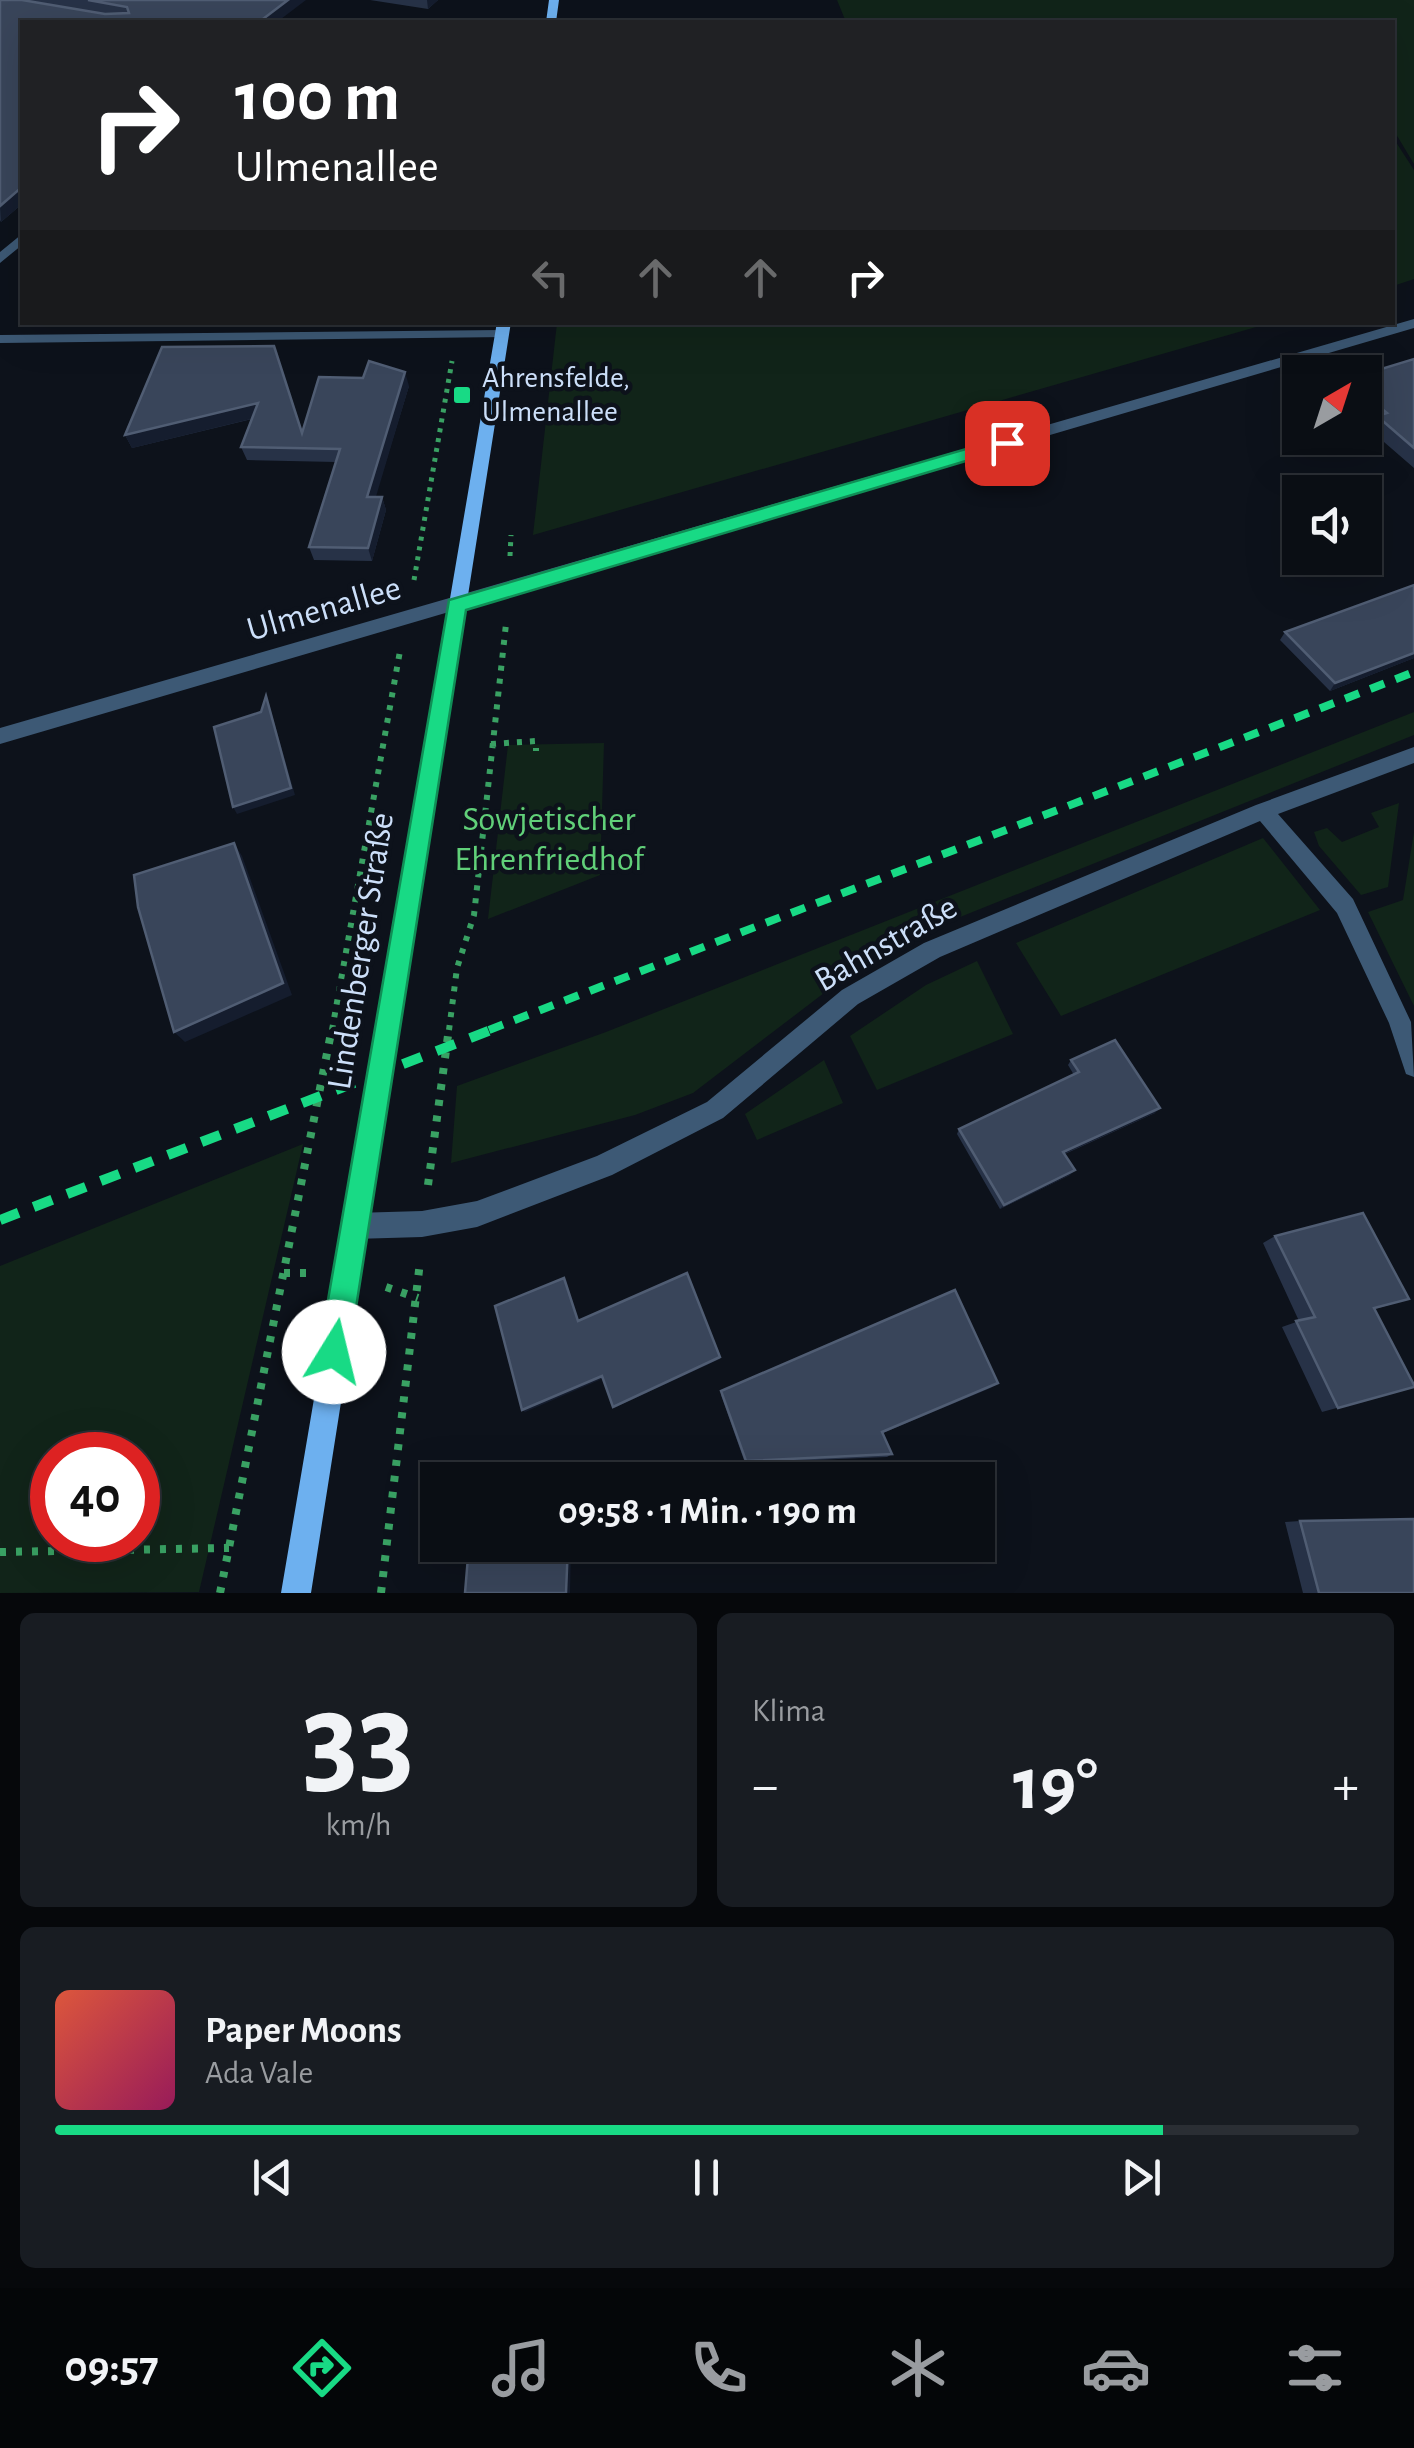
<!DOCTYPE html>
<html lang="de">
<meta charset="utf-8">
<style>
:root{--surface:#0a0e14;--page:#181c22;--text:#f1f3f6;--muted:#999ca0;--line:#2a2e34;--accent:#18da85}
body{margin:0;font-family:"Alegreya Sans",sans-serif;background:var(--page);color:var(--text);height:100vh;display:flex;flex-direction:column;font-size:38px;white-space:nowrap}
*{box-sizing:border-box;margin:0}
p{font-size:32px;color:var(--muted)}
.icon{flex:none;width:55px;height:55px;fill:none;stroke:currentColor;stroke-width:2;stroke-linecap:round;stroke-linejoin:round}
.map{position:relative;height:1593px;overflow:hidden}
.side{display:flex;flex-direction:column;gap:20px;padding:20px;background:#06080b;flex:1}
.side>*{flex:none}
.banner{position:absolute;left:20px;top:20px;width:1375px;height:305px;border-radius:0px;box-shadow:0 10px 40px #0002,0 0 0 2px var(--line);background:#202124;color:#fff;overflow:hidden}
.needle{width:65px;rotate:39deg}
.controls{position:absolute;left:1282px;top:355px;display:grid;gap:20px}
.controls a{display:grid;place-items:center;width:100px;height:100px;border-radius:0px;background:var(--surface);box-shadow:0 10px 40px #0002,0 0 0 2px var(--line);font-size:50px}
.speed{position:absolute;left:30px;top:1432px;display:flex;gap:20px;font-size:50px;font-weight:700;text-align:center}
.speed>*{display:grid;place-content:center;width:130px;height:130px;border-radius:50%;background:var(--surface);box-shadow:0 10px 40px #0002,0 0 0 2px var(--line);line-height:1}
.speed .limit{border:15px solid #d22;background:#fff;color:#111}
.pin{position:absolute;display:grid;place-items:center;width:85px;height:85px;color:#fff;margin:-42px;border-radius:20px;box-shadow:0 5px 15px #0006}
.me{position:absolute;width:110px;margin:-55px;rotate:9deg;stroke-linejoin:round;filter:drop-shadow(0 0 8px #0008)}
.turn{display:flex;align-items:center;gap:35px;height:210px;padding:0 50px;font-size:45px}
.turn .icon{width:130px;height:130px;stroke-width:2.5}
.turn b{display:block;font-size:70px;line-height:85px}
.lanes{display:flex;align-items:center;height:95px;padding:0 50px;background:#0003;justify-content:center;gap:50px;direction:ltr}
.lanes .off{opacity:.35}
.big{font-size:75px;font-weight:700;line-height:1.1}
.side .card{flex:1;display:flex;flex-direction:column;justify-content:center;gap:15px;min-width:0;padding:0 35px;border-radius:15px;background:var(--page)}
.side .dial{align-items:center;gap:0}
.dial b{font-size:130px;line-height:1}
.song{display:flex;align-items:center;gap:30px}
.cover{width:120px;height:120px;border-radius:15px;background:linear-gradient(135deg,hsl(10 70% 55%),hsl(330 70% 35%))}
.played{height:10px;border-radius:5px;background:linear-gradient(90deg,var(--accent) 85%,var(--line) 85%)}
.keys{display:flex;justify-content:space-around;direction:ltr}
.heat{display:flex;justify-content:space-between;align-items:center;font-size:55px;direction:ltr}
.side .tiles{flex:1;display:grid;gap:20px;grid-template-columns:1fr 1fr}
.card:last-child{grid-column:span 2}
.trip{position:absolute;left:420px;top:1462px;width:575px;height:100px;border-radius:0px;background:var(--surface);box-shadow:0 10px 40px #0002,0 0 0 2px var(--line);font-weight:700;line-height:100px;text-align:center}
.dock{display:flex;height:160px;justify-content:space-around;align-items:center;background:#040608;color:var(--muted)}
.dock .icon{width:70px;height:70px}
.dock .selected{color:var(--accent)}
.dock b{font-size:45px;color:var(--text)}
.map>svg:first-child{display:block}
.green{fill:#112419;fill-rule:evenodd}
.lines{fill:none;stroke-linecap:round;stroke-linejoin:round}
.path-far2{stroke:#39a163;stroke-width:5;stroke-dasharray:4 6;stroke-linecap:butt}
.path-far1{stroke:#39a163;stroke-width:6;stroke-dasharray:5 8;stroke-linecap:butt}
.path{stroke:#39a163;stroke-width:8;stroke-dasharray:6 10;stroke-linecap:butt}
.street{fill:#3d5975;fill-rule:evenodd}
.secondary{fill:#6db0ef;fill-rule:evenodd}
.rail-far1{stroke:#18da85;stroke-width:8;stroke-dasharray:15 12;stroke-linecap:butt}
.rail{stroke:#18da85;stroke-width:10;stroke-dasharray:20 16;stroke-linecap:butt}
.wall{fill:#273247}
.shaded-wall{fill:#151d2e}
.building{fill:#39455a;stroke:#505d73;stroke-width:2.5}
.route{fill:#18da85;stroke:#108e56;stroke-width:2.5}
.poi-dot{fill:#18da85;stroke:#0d121b;stroke-width:4}
.labels{text-anchor:middle;dominant-baseline:central;stroke-width:9;stroke-linejoin:round;paint-order:stroke}
.far-poi-label{font-size:30px;fill:#ccdff9;stroke:#0d121b;text-anchor:start}
.street-label{font-size:35px;fill:#ccdff9;stroke:#0d121b}
.park-label{font-size:35px;fill:#61d079;stroke:#0d121b}
</style>
<div class="map">
<svg width="1414" height="1593" viewBox="0 0 1414 1593">
<rect width="100%" height="100%" fill="#0d121b"/>
<path class="green" d="M 837,0 L 1414,0 L 1414,164 L 1393,129 L 1392,22 L 846,22 Z
M 1392,136 L 1414,170 L 1414,279 L 1393,286 Z
M 557,323 L 557,322 L 1270,323 L 533,535 Z
M 1414,712 L 1414,735 L 883,948 L 693,1093 L 635,1115 L 451,1163 L 457,1086 L 606,1032 Z
M 604,743 L 600,875 L 488,919 L 508,745 Z
M 1399,803 L 1388,887 L 1361,895 L 1319,846 L 1314,832 L 1327,828 L 1342,842 L 1379,827 L 1371,813 Z
M 1414,832 L 1414,1006 L 1368,912 L 1403,900 Z
M 1263,838 L 1320,910 L 1061,1016 L 1016,943 Z
M 977,961 L 1013,1034 L 877,1090 L 850,1036 L 926,985 Z
M 824,1060 L 843,1103 L 757,1140 L 745,1114 Z
M 303,1144 L 199,1592 L 0,1593 L 0,1266 ZM 52,1455 L 138,1455 L 138,1540 L 52,1540 Z"/>
<g class="lines">
<path class="path-far2" d="M 510,556 L 511,535
M 414,580 L 452,361"/>
<path class="path-far1" d="M 491,744 L 536,741 L 536,751
M 332,1030 L 400,651
M 449,1030 L 457,968 L 474,915 L 506,624"/>
<path class="path" d="M 428,1185 L 449,1028
M 284,1273 L 311,1273
M 386,1287 L 418,1298
M 0,1552 L 229,1548
M 220,1593 L 332,1028
M 381,1593 L 420,1262"/>
<path class="street" d="M 22,234 L 22,245 L 0,263 L 0,252 Z
M 1414,319 L 1414,328 L 0,744 L 0,728 Z
M 502,330 L 509,334 L 507,337 L 0,343 L 0,335 Z
M 1414,747 L 1414,763 L 1278,814 L 1353,899 L 1411,1022 L 1414,1077 L 1406,1074 L 1389,1023 L 1337,913 L 1260,821 L 940,957 L 858,1004 L 723,1118 L 612,1175 L 477,1227 L 422,1237 L 354,1239 L 345,1235 L 341,1226 L 345,1217 L 354,1213 L 422,1211 L 477,1201 L 597,1156 L 707,1102 L 842,990 L 924,943 L 1256,805 Z"/>
<path class="secondary" d="M 549,0 L 559,0 L 556,22 L 546,22 Z
M 497,322 L 511,322 L 311,1593 L 281,1593 Z"/>
<path class="rail-far1" d="M 489,1030 L 1414,672"/>
<path class="rail" d="M 0,1220 L 496,1028"/>
</g>
<path class="wall" d="M 0,0 L 306,0 L 22,22 L 22,204 L 1,222 L 0,220 Z
M 370,0 L 438,0 L 428,9 Z
M 162,347 L 303,433 L 409,386 L 375,497 L 382,497 L 386,510 L 372,561 L 314,560 L 309,547 L 336,462 L 247,460 L 241,447 L 252,419 L 132,448 L 125,435 Z
M 1414,359 L 1414,468 L 1369,429 L 1373,422 L 1365,415 L 1365,374 Z
M 1414,585 L 1414,658 L 1330,691 L 1280,640 L 1285,632 Z
M 1071,1060 L 1155,1113 L 1065,1154 L 1070,1175 L 1000,1209 L 957,1134 L 959,1129 L 1074,1075 L 1068,1065 Z
M 1275,1236 L 1409,1299 L 1375,1309 L 1414,1387 L 1322,1412 L 1282,1327 L 1299,1321 L 1263,1243 Z
M 998,1383 L 883,1433 L 892,1454 L 887,1457 L 745,1463 L 721,1395 L 721,1391 Z
M 1300,1521 L 1414,1593 L 1303,1593 L 1285,1522 Z"/>
<path class="shaded-wall" d="M 288,0 L 306,0 L 277,22 L 259,22 Z
M 427,0 L 438,0 L 428,9 Z
M 22,187 L 22,204 L 1,222 L 0,206 Z
M 405,372 L 409,386 L 372,510 L 367,497 Z
M 258,403 L 263,416 L 132,448 L 125,435 Z
M 382,497 L 386,510 L 372,561 L 368,548 Z
M 1414,653 L 1414,658 L 1330,691 L 1335,683 Z
M 266,696 L 269,704 L 295,795 L 237,814 L 233,807 Z
M 234,843 L 242,856 L 292,995 L 185,1042 L 174,1032 Z
M 1160,1108 L 1155,1113 L 1059,1156 L 1063,1152 Z
M 1075,1170 L 1070,1175 L 1000,1209 L 1004,1205 Z
M 720,1357 L 720,1359 L 614,1408 L 613,1407 Z
M 602,1376 L 604,1378 L 525,1412 L 522,1410 Z
M 998,1383 L 991,1388 L 878,1435 L 882,1432 Z
M 568,1545 L 571,1545 L 570,1593 L 566,1593 Z"/>
<path class="building" d="M 0,0 L 22,0 L 105,14 L 129,13 L 127,7 L 88,0 L 288,0 L 259,22 L 22,22 L 22,187 L 0,206 Z
M 274,346 L 302,433 L 319,377 L 363,378 L 369,361 L 405,372 L 367,497 L 382,497 L 368,548 L 309,547 L 340,449 L 241,447 L 258,403 L 125,435 L 162,347 Z
M 1414,359 L 1414,448 L 1377,416 L 1387,413 L 1365,395 L 1365,374 Z
M 1414,585 L 1414,653 L 1335,683 L 1285,632 Z
M 266,696 L 291,788 L 233,807 L 214,727 L 261,712 Z
M 234,843 L 283,983 L 174,1032 L 138,907 L 134,875 Z
M 1115,1040 L 1160,1108 L 1063,1152 L 1075,1170 L 1004,1205 L 959,1129 L 1079,1072 L 1071,1060 Z
M 1363,1213 L 1409,1299 L 1374,1308 L 1414,1385 L 1414,1387 L 1338,1408 L 1296,1321 L 1315,1317 L 1275,1236 Z
M 687,1273 L 720,1357 L 613,1407 L 602,1376 L 522,1410 L 495,1306 L 564,1278 L 578,1321 Z
M 955,1290 L 998,1383 L 882,1432 L 892,1454 L 746,1461 L 721,1391 Z
M 1414,1519 L 1414,1593 L 1319,1593 L 1300,1521 Z
M 469,1545 L 568,1545 L 566,1593 L 465,1593 Z"/>
<path class="route" d="M 1007,437 L 1016,443 L 1013,447 L 466,610 L 349,1352 L 345,1363 L 334,1367 L 323,1363 L 319,1352 L 449,600 Z"/>
<rect class="poi-dot" x="452" y="385" width="20" height="20" rx="5"/>
<g class="labels">
<g class="far-poi-label">
<text x="482" y="378">Ahrensfelde,<tspan x="482" dy="34">Ulmenallee</tspan></text>
</g>
<g class="street-label">
<text transform="translate(324 609) rotate(-16)">Ulmenallee</text>
<text transform="translate(886 944) rotate(-30)">Bahnstraße</text>
<text transform="translate(361 951) rotate(-81)">Lindenberger Straße</text>
</g>
<g class="park-label">
<text x="549" y="819">Sowjetischer<tspan x="549" dy="40">Ehrenfriedhof</tspan></text>
</g>
</g>
</svg>
<div class="controls">
<a><svg class="needle" viewBox="-14 -14 28 28"><path d="M0-13l5 13h-10z" fill="#e53935"/><path d="M0 13l5-13h-10z" fill="#999ca0"/></svg></a>
<a><svg class="icon" aria-label="sound" viewBox="0 0 24 24"><path d="M4 9h4l5-4v14l-5-4H4zM17 9q2 3 0 6"/></svg></a>
</div>
<div class="speed"><div class="limit">40</div></div>
<div class="pin" style="left:1007px;top:443px;background:#d93025"><svg class="icon" aria-label="arrive" viewBox="0 0 24 24"><path d="M6 21V4h12l-3 4 3 4H6"/></svg></div>
<svg class="me" style="left:334px;top:1352px" viewBox="-20 -20 40 40"><circle r="19" fill="#fff"/><path d="M0-13L10 11 0 6-10 11z" fill="#18da85"/></svg>
<div class="trip">09:58 · 1 Min. · 190 m</div>
<div class="banner">
<div class="turn"><svg class="icon" aria-label="right" viewBox="0 0 24 24"><path d="M7 20v-9h11M14 6l5 5-5 5"/></svg><div><b>100 m</b>Ulmenallee</div></div>
<div class="lanes"><svg class="icon off" aria-label="left" viewBox="0 0 24 24"><path d="M17 20v-9H6M10 6l-5 5 5 5"/></svg><svg class="icon off" aria-label="ahead" viewBox="0 0 24 24"><path d="M12 20V5M6 11l6-6 6 6"/></svg><svg class="icon off" aria-label="ahead" viewBox="0 0 24 24"><path d="M12 20V5M6 11l6-6 6 6"/></svg><svg class="icon" aria-label="right" viewBox="0 0 24 24"><path d="M7 20v-9h11M14 6l5 5-5 5"/></svg></div>
</div>
</div>
<section class="side">
<div class="tiles">
<div class="card dial"><b>33</b><p>km/h</p></div>
<div class="card"><p>Klima</p>
<div class="heat"><a>−</a><b class="big">19°</b><a>+</a></div>
</div>
<div class="card">
<div class="song"><i class="cover"></i><div><b>Paper Moons</b><p>Ada Vale</p></div></div>
<div class="played"></div>
<div class="keys"><svg class="icon" aria-label="previous" viewBox="0 0 24 24"><path d="M18 5L8 12l10 7zM5 5v14"/></svg><svg class="icon" aria-label="pause" viewBox="0 0 24 24"><path d="M8 5v14M16 5v14"/></svg><svg class="icon" aria-label="next" viewBox="0 0 24 24"><path d="M6 5l10 7-10 7zM19 5v14"/></svg></div>
</div>
</div>
</section>
<nav class="dock">
<b>09:57</b>
<svg class="icon selected" aria-label="directions" viewBox="0 0 24 24"><path d="M12 3l9 9-9 9-9-9zM9 14v-3h6M13 9l2 2-2 2"/></svg>
<svg class="icon" aria-label="music" viewBox="0 0 24 24"><path d="M9 18V5l10-2v13"/><circle cx="6" cy="18" r="3"/><circle cx="16" cy="16" r="3"/></svg>
<svg class="icon" aria-label="phone" viewBox="0 0 24 24"><path d="M5 4h4l2 5-3 2q2 4 5 5l2-3 5 2v4C11 20 4 13 5 4z"/></svg>
<svg class="icon" aria-label="climate" viewBox="0 0 24 24"><path d="M12 3v18M4 7l16 10M4 17L20 7"/></svg>
<svg class="icon" aria-label="car" viewBox="0 0 24 24"><path d="M5 17H2v-5l4-1 3-4h7l3 4 3 1v5h-3M9 17h6M6 11h13"/><circle cx="7" cy="17" r="2"/><circle cx="17" cy="17" r="2"/></svg>
<svg class="icon" aria-label="filters" viewBox="0 0 24 24"><path d="M4 7h16M4 17h16"/><circle cx="9" cy="7" r="2"/><circle cx="15" cy="17" r="2"/></svg>
</nav>
